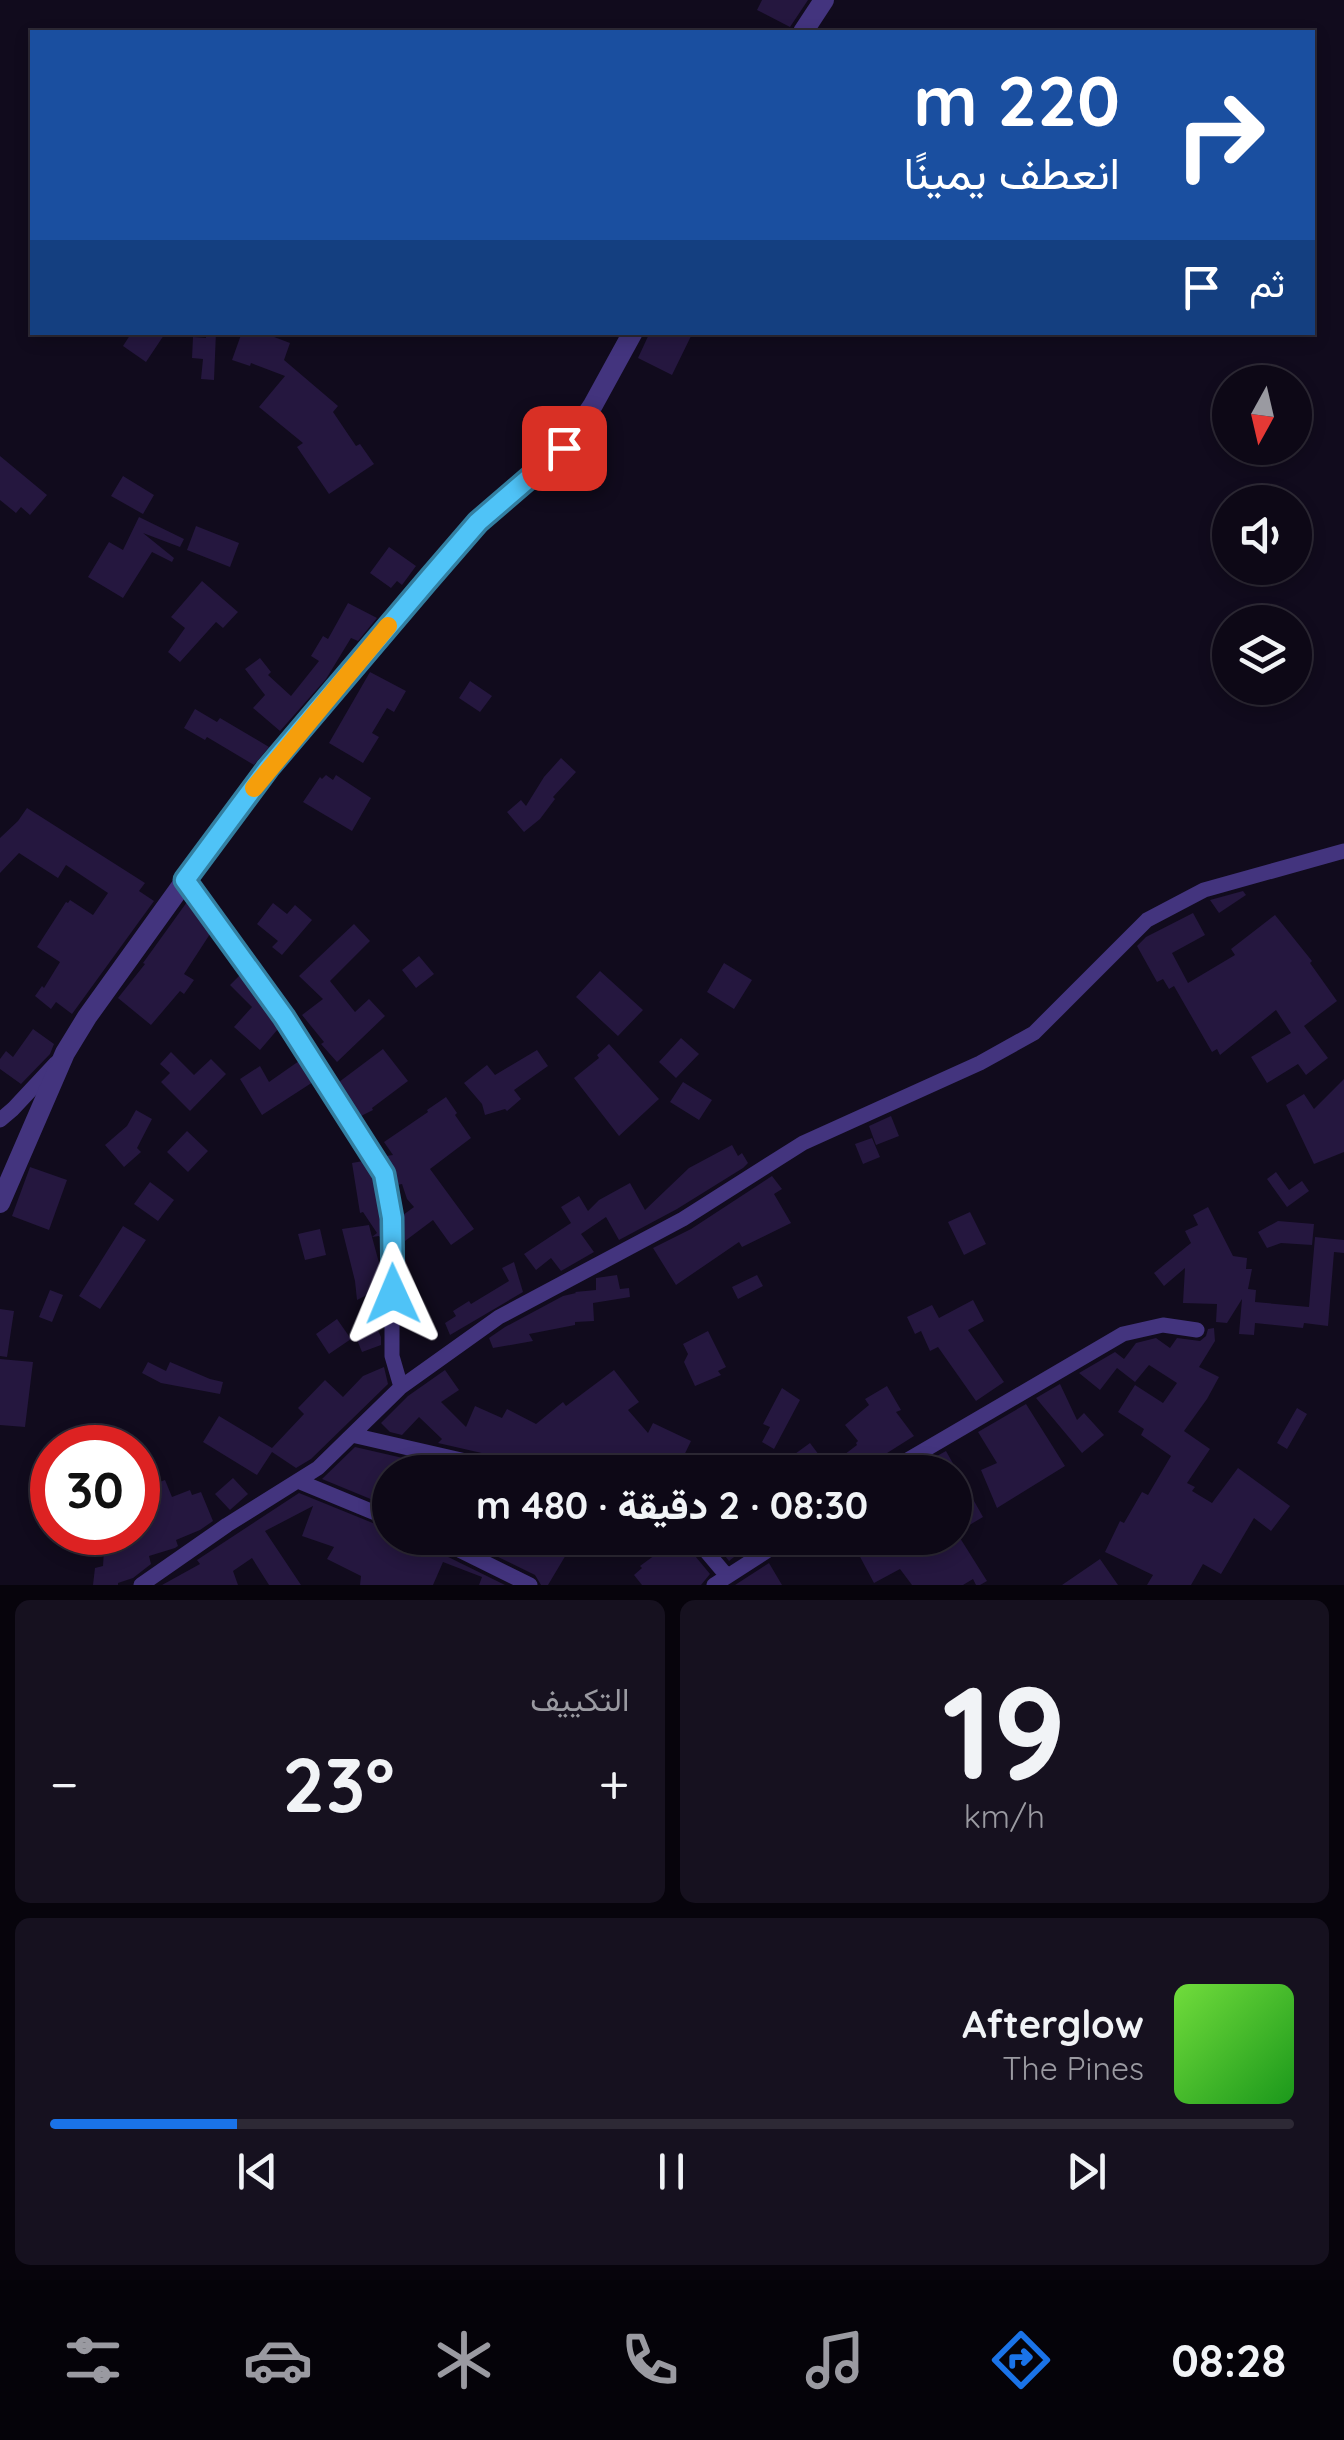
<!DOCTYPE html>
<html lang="ar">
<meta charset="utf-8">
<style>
:root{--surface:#0d0816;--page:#16111f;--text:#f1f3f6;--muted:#9a9aa1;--line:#2d2935;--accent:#1a73e8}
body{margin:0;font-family:Quicksand,Vazirmatn,sans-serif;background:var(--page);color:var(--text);direction:rtl;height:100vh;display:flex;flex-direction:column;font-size:38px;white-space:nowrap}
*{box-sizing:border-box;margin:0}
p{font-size:32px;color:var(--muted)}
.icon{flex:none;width:55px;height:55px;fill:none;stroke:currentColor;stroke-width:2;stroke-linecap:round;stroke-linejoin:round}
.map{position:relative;height:1585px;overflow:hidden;direction:ltr}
.details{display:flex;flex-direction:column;gap:15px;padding:15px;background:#07040c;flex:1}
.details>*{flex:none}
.top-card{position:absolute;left:30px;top:30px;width:1285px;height:305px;border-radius:0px;box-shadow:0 5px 15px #0003,0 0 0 2px var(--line);direction:rtl;background:#1a4fa0;color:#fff;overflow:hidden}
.needle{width:65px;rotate:188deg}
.fabs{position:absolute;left:1212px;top:365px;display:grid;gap:20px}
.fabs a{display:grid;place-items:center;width:100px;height:100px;border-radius:50%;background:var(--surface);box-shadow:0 5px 15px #0003,0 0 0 2px var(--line);font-size:50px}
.speed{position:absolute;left:30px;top:1425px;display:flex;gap:20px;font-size:50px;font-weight:700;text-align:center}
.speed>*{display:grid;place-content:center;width:130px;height:130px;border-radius:50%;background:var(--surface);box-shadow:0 5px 15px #0003,0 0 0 2px var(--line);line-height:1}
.speed .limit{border:15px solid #d22;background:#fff;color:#111}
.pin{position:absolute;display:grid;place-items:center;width:85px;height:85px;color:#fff;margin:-42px;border-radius:20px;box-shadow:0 5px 15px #0006}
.me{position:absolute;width:110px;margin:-55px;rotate:359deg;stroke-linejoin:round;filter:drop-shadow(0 0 8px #0008)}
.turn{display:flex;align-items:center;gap:35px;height:210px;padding:0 30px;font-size:45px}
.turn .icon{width:130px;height:130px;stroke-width:2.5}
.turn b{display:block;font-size:70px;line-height:85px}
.then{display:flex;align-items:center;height:95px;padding:0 30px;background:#0003;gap:20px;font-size:38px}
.big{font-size:75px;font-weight:800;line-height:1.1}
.details .tile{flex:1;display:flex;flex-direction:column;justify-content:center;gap:15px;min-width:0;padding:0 35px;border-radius:15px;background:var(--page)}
.details .dial{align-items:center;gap:0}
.dial b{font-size:130px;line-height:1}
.song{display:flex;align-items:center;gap:30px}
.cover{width:120px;height:120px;border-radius:15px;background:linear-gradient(135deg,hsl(100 70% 55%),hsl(120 70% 35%))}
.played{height:10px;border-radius:5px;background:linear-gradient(90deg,var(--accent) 15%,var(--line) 15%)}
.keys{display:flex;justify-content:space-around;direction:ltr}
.heat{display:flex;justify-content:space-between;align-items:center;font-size:55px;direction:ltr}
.details .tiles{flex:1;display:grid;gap:15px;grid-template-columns:1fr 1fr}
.tile:last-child{grid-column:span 2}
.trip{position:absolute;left:372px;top:1455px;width:600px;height:100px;border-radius:50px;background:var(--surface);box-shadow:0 5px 15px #0003,0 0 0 2px var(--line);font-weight:800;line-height:100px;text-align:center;direction:rtl}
.tab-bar{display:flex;height:160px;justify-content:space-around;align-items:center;background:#050309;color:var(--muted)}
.tab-bar .icon{width:70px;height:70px}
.tab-bar .active{color:var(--accent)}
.tab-bar b{font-size:45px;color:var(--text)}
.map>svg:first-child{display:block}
.building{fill:#25173f}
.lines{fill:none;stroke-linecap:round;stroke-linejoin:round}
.minor{stroke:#43347e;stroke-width:15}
.tertiary{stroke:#43347e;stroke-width:20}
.route-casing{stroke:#337fa1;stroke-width:25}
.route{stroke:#4fc3f7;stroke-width:18}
.slow{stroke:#f59e0b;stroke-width:18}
</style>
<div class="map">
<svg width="1344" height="1585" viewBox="0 0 1344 1585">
<rect width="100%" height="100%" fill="#110b1d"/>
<path class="building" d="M 762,0 L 808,0 L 790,27 L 757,10 Z
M 132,332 L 166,332 L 146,362 L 123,346 Z
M 206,332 L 216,332 L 214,380 L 201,379 L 203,359 L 192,358 L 193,337 L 206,338 Z
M 242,332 L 261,332 L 290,343 L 284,360 L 338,406 L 333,412 L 356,446 L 360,444 L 374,464 L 329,494 L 297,447 L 303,443 L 259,407 L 285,376 L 251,363 L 250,366 L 232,360 Z
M 650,332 L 693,332 L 672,375 L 638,358 Z
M 539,406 L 562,426 L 548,443 L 524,423 Z
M 0,456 L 47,495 L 30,515 L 21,507 L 16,513 L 0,500 Z
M 123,476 L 154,495 L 143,514 L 111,496 Z
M 139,517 L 184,539 L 180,547 L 143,533 L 174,558 L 172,562 L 152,552 L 123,598 L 88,577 L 109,542 L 123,550 Z
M 196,526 L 239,543 L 230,567 L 187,550 Z
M 389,547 L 416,566 L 402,585 L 397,581 L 391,588 L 370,573 Z
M 202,581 L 238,612 L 223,628 L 216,622 L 180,662 L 168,652 L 185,628 L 171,617 Z
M 348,603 L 377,618 L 358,641 L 351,638 L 326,679 L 280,731 L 253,708 L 265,695 L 245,669 L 260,658 L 271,672 L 268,675 L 291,696 L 319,661 L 311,656 L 323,636 L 328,639 Z
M 370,672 L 406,691 L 394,712 L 387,708 L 372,733 L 379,737 L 363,763 L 329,743 Z
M 470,681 L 492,696 L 480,712 L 459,698 Z
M 195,709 L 217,722 L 220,718 L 269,747 L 254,765 L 207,737 L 205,740 L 184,728 Z
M 561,758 L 576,772 L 553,797 L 555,799 L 540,819 L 524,832 L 507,812 L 521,800 L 526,806 L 544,777 Z
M 326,775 L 333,780 L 336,775 L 371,798 L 352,831 L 303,802 L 320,777 L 322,779 Z
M 27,808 L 145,883 L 139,891 L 154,901 L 72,1014 L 56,1002 L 51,1009 L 35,996 L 42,986 L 44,988 L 60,962 L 37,947 L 66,902 L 68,903 L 70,900 L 93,915 L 108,893 L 66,865 L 58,878 L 19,853 L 0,873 L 0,838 L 18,821 Z
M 1243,891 L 1246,895 L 1219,913 L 1210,900 Z
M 187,902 L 210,934 L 184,974 L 194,980 L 184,994 L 180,991 L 151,1025 L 118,998 L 145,964 L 143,963 Z
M 273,903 L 287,914 L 295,905 L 312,920 L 282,955 L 272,947 L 278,941 L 257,924 Z
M 1193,913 L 1205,935 L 1172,953 L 1188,983 L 1235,955 L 1231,949 L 1275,915 L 1312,961 L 1310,963 L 1337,1001 L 1304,1026 L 1328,1058 L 1306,1075 L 1298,1064 L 1267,1083 L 1251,1057 L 1291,1033 L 1276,1010 L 1220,1055 L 1217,1049 L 1212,1052 L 1174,986 L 1169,989 L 1163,979 L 1157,982 L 1137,946 L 1146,937 Z
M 354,924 L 370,941 L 330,981 L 355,1012 L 369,999 L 385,1016 L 337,1062 L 321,1044 L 324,1042 L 302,1015 L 323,999 L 299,976 Z
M 419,956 L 434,974 L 416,988 L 402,970 Z
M 724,963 L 752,980 L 734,1009 L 707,992 Z
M 600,971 L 643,1010 L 618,1036 L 576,997 Z
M 240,975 L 278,1029 L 260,1050 L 234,1027 L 252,1007 L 230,985 Z
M 33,1029 L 54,1044 L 50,1054 L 21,1084 L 0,1069 L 0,1059 L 6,1051 L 13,1057 Z
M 681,1038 L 699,1054 L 676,1078 L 659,1062 Z
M 609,1044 L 659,1099 L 619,1136 L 574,1078 L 599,1058 L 597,1055 Z
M 383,1049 L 408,1081 L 372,1108 L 373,1110 L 361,1116 L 339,1082 Z
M 537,1050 L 548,1066 L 514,1090 L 521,1099 L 507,1111 L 505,1109 L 485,1115 L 482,1104 L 464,1083 L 487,1065 L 495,1075 Z
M 171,1052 L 194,1075 L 211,1059 L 226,1074 L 190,1111 L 161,1082 L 170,1073 L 160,1064 Z
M 299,1061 L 313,1082 L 262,1115 L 240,1079 L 260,1066 L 269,1082 Z
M 1344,1079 L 1344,1152 L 1314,1164 L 1286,1105 L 1304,1094 L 1314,1109 Z
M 683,1082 L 712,1100 L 699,1120 L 670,1102 Z
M 446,1097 L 457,1113 L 455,1115 L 471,1138 L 430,1169 L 474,1229 L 451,1245 L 433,1220 L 405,1241 L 403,1215 L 414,1207 L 407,1199 L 402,1184 L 397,1185 L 395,1170 L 386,1156 L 393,1155 L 384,1142 L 428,1112 L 427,1110 Z
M 136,1110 L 152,1119 L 137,1148 L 141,1152 L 124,1167 L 105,1145 L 127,1126 Z
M 891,1116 L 899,1136 L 876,1145 L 869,1126 Z
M 187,1131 L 208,1151 L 188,1172 L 167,1152 Z
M 872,1138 L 880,1157 L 863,1164 L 855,1144 Z
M 732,1145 L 738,1156 L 742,1153 L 748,1163 L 743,1168 L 677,1209 L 619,1240 L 606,1217 L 581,1234 L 594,1252 L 561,1271 L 551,1258 L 536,1270 L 524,1254 L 571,1223 L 561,1207 L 579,1196 L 588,1211 L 599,1200 L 630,1183 L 645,1210 L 689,1168 Z
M 363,1161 L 373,1177 L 381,1220 L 381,1239 L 379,1236 L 372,1237 L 381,1270 L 381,1311 L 369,1294 L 357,1300 L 355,1281 L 342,1229 L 369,1225 L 372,1237 L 377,1233 L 363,1212 L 360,1213 L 352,1163 Z
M 30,1167 L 67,1180 L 49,1230 L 12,1216 Z
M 1276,1172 L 1289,1190 L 1302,1181 L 1309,1191 L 1287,1207 L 1267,1179 Z
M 772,1176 L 782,1189 L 774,1194 L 791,1223 L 742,1247 L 739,1242 L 676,1285 L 653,1248 L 691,1229 Z
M 150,1182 L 174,1200 L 158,1221 L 134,1204 Z
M 1208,1207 L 1233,1256 L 1247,1258 L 1246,1269 L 1252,1269 L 1248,1289 L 1256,1290 L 1255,1302 L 1309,1307 L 1315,1237 L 1344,1240 L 1344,1253 L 1334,1252 L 1328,1326 L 1304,1323 L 1303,1328 L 1255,1323 L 1254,1335 L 1239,1334 L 1242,1299 L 1227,1323 L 1216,1322 L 1217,1304 L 1183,1303 L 1185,1268 L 1164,1286 L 1154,1273 L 1191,1243 L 1185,1231 L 1198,1225 L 1193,1215 Z
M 970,1212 L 986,1244 L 964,1255 L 948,1222 Z
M 1278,1221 L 1314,1224 L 1312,1245 L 1281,1243 L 1267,1248 L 1258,1232 Z
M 123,1226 L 146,1240 L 100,1309 L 79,1296 Z
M 320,1229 L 326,1255 L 305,1260 L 298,1234 Z
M 514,1262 L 523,1292 L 450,1335 L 445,1323 L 456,1316 L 453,1311 L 469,1301 L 471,1304 L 509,1281 L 502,1268 Z
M 617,1275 L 620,1289 L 629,1288 L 630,1297 L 593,1303 L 594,1321 L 575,1322 L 575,1325 L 529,1334 L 533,1341 L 493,1348 L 489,1338 L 505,1327 L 563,1296 L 576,1293 L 575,1292 L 596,1290 L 596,1278 Z
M 757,1275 L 763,1286 L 738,1299 L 732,1287 Z
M 50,1290 L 63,1295 L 52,1322 L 39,1317 Z
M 973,1300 L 984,1321 L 968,1330 L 1004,1382 L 976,1401 L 938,1347 L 930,1351 L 921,1331 L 915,1334 L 907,1317 L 932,1305 L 939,1318 Z
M 367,1305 L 381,1337 L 381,1345 L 362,1352 L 355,1335 L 367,1331 L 364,1306 Z
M 0,1309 L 14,1311 L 7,1357 L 0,1356 Z
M 337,1319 L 351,1339 L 329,1354 L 316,1334 Z
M 1214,1328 L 1215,1341 L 1199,1367 L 1219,1377 L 1207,1399 L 1184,1431 L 1210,1449 L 1187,1483 L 1195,1487 L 1192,1491 L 1212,1503 L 1238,1468 L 1290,1506 L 1271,1531 L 1254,1518 L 1221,1574 L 1203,1564 L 1191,1585 L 1147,1585 L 1153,1575 L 1105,1552 L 1120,1521 L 1124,1523 L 1142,1492 L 1148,1495 L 1171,1456 L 1141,1435 L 1144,1429 L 1118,1412 L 1135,1385 L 1163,1403 L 1177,1383 L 1149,1365 L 1135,1382 L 1117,1368 L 1100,1390 L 1079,1373 L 1115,1352 L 1124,1359 L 1136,1343 L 1156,1338 L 1170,1348 L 1177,1338 L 1200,1341 L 1206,1336 L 1208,1329 Z
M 708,1331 L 726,1367 L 718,1371 L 721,1375 L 695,1386 L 684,1362 L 688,1354 L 683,1344 Z
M 0,1359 L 33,1362 L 25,1427 L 0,1425 Z
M 148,1362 L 166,1371 L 170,1362 L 210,1379 L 223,1382 L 220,1394 L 161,1383 L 142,1373 Z
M 384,1367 L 388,1384 L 311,1459 L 296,1468 L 272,1452 L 257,1475 L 203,1442 L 219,1416 L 272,1448 L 304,1414 L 298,1408 L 325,1380 L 343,1397 L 363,1376 Z
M 445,1370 L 459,1390 L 441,1402 L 466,1427 L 475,1406 L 502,1418 L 507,1409 L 536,1424 L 563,1402 L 566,1406 L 614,1370 L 639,1402 L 628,1410 L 648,1433 L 653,1423 L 691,1441 L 676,1472 L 640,1472 L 641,1469 L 622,1459 L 616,1468 L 609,1472 L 561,1472 L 557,1464 L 547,1458 L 535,1463 L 531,1472 L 524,1472 L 521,1465 L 516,1461 L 438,1443 L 442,1439 L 419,1417 L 402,1435 L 390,1432 L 381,1423 L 408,1396 Z
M 1060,1384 L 1077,1420 L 1084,1413 L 1104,1435 L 1082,1453 L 1036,1398 Z
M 887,1386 L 901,1410 L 896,1412 L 914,1436 L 857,1472 L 798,1472 L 788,1459 L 810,1443 L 828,1467 L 857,1445 L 856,1443 L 858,1441 L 845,1425 L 869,1405 L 865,1399 Z
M 782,1388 L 800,1400 L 774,1449 L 762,1442 L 770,1427 L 763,1424 Z
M 1026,1404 L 1065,1466 L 997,1508 L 981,1470 L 997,1463 L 978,1432 Z
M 1297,1408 L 1307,1414 L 1287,1449 L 1277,1443 Z
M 355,1447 L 416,1461 L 412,1472 L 390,1472 L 390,1507 L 322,1479 Z
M 946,1451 L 983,1517 L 961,1530 L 955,1521 L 955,1472 L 908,1472 Z
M 233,1478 L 248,1494 L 230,1510 L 215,1494 Z
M 165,1480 L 172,1497 L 190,1490 L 192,1495 L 201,1492 L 213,1521 L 200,1530 L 176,1540 L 178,1546 L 175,1548 L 149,1556 L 151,1564 L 133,1578 L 118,1583 L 118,1585 L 93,1585 L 95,1568 L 103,1566 L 105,1534 L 133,1536 L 133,1532 L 138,1532 L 138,1490 Z
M 299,1493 L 390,1530 L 390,1538 L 424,1538 L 425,1543 L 430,1548 L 505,1585 L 479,1585 L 482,1577 L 443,1562 L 433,1585 L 360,1585 L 361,1576 L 327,1559 L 334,1547 L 302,1536 L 313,1506 L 265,1531 L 301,1585 L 269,1585 L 252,1558 L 233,1571 L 238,1585 L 162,1585 L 200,1564 L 197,1560 Z
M 459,1538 L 576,1538 L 548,1585 L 541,1585 L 535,1575 Z
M 643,1538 L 684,1538 L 686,1545 L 710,1574 L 701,1585 L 642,1585 L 634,1575 L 642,1568 L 640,1566 L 659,1552 Z
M 739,1538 L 758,1538 L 729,1561 L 722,1552 Z
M 850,1538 L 960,1538 L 987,1581 L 980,1585 L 976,1585 L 973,1579 L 963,1585 L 912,1585 L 900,1569 L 874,1583 Z
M 1100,1559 L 1118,1585 L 1062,1585 Z
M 769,1563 L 782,1585 L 735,1585 Z"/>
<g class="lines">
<path class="minor" d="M 185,880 L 284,1017 L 384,1173 L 392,1219 L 392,1356 L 401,1387
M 0,1120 L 13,1109 L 56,1063
M 352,1435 L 513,1472
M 542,1472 L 546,1469 L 550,1472
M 887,1472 L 1123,1334 L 1163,1325 L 1197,1330
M 298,1481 L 390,1519
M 435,1538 L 530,1585
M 695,1538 L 727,1576
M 141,1585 L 227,1525 L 318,1468 L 401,1387 L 499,1317 L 683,1219 L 803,1143 L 980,1063 L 1034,1033 L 1147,920 L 1204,890 L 1344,851
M 714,1585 L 787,1538"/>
<path class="tertiary" d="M 803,32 L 824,0
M 0,1203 L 65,1053 L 87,1017 L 179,889 L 269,768 L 401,611 L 478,522 L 564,448 L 593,405 L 633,332"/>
</g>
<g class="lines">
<g class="route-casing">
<path id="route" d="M 393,1294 L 392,1218 L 384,1174 L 284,1017 L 185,880 L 268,768 L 427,581 L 478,522 L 564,448"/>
</g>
<use href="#route" class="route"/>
<path class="slow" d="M 254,788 L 388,626"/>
</g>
</svg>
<div class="fabs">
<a><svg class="needle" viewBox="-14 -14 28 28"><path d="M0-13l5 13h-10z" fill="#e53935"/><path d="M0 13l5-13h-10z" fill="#9a9aa1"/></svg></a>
<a><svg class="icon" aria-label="sound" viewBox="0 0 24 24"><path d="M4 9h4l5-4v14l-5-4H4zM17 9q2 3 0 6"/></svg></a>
<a><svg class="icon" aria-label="layers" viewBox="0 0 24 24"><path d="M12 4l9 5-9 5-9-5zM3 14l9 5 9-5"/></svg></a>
</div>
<div class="speed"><div class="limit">30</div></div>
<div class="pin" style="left:564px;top:448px;background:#d93025"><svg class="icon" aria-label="arrive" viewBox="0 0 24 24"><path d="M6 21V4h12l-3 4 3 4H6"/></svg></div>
<svg class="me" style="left:393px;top:1294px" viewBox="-20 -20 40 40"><path d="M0-17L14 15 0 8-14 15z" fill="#4fc3f7" stroke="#fff" stroke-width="4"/></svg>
<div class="trip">08:30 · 2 دقيقة · 480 m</div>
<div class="top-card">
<div class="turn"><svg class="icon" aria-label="right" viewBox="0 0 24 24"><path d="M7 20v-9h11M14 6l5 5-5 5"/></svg><div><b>220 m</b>انعطف يمينًا</div></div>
<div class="then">ثم<svg class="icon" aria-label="arrive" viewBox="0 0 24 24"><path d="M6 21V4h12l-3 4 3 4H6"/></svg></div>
</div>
</div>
<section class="details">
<div class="tiles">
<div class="tile dial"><b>19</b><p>km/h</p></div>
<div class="tile"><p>التكييف</p>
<div class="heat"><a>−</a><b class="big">23°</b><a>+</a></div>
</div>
<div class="tile">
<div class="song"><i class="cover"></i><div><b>Afterglow</b><p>The Pines</p></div></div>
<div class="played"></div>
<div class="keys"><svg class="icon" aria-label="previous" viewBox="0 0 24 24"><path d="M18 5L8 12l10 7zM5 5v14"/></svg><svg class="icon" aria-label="pause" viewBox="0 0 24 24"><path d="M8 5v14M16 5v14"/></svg><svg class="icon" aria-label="next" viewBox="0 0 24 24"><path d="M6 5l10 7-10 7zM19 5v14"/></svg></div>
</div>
</div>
</section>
<nav class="tab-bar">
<b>08:28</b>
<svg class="icon active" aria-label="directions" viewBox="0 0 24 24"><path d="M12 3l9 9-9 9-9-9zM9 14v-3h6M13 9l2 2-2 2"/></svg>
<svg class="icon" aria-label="music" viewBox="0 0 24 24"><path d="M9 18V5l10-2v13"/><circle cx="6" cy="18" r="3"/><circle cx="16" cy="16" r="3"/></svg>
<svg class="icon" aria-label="phone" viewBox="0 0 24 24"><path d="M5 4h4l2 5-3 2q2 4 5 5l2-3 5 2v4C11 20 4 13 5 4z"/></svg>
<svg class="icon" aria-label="climate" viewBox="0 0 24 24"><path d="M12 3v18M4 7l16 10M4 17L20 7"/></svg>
<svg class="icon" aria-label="car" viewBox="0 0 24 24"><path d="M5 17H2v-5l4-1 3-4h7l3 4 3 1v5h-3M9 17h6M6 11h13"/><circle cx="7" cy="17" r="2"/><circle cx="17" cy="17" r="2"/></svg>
<svg class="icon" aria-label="filters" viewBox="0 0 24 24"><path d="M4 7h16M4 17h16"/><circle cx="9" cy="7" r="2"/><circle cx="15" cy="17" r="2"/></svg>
</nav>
